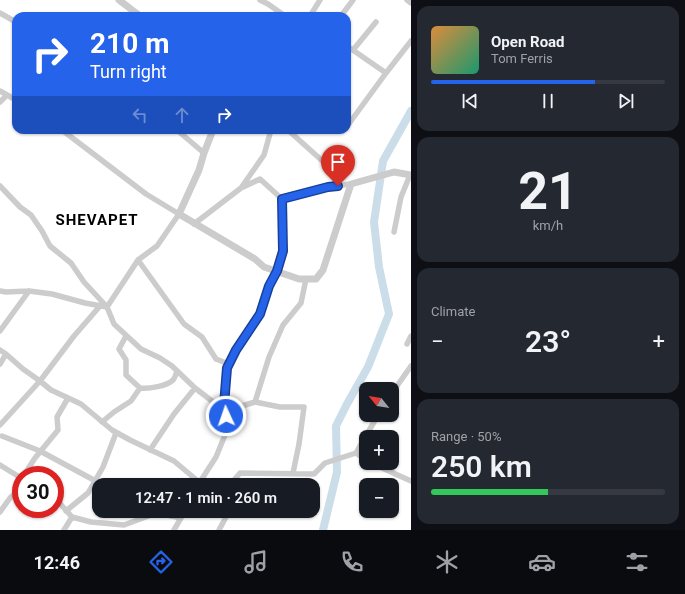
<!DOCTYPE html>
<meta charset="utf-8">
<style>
:root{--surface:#171b24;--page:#242831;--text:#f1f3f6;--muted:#9ea1a6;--line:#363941;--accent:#2563eb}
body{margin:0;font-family:Roboto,sans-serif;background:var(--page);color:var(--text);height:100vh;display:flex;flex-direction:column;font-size:15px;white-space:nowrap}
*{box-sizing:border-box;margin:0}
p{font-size:13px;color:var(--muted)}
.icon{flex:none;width:22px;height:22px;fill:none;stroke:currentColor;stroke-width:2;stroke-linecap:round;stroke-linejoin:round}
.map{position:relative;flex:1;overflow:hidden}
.details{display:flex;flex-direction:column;gap:6px;padding:6px;background:#0d0f14;width:274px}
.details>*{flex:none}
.hud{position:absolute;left:12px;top:12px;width:339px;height:122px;border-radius:12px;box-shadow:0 1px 3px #0004;background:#2563eb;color:#fff;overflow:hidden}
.needle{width:26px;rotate:300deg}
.tools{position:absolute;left:359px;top:382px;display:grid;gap:8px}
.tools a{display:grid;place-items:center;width:40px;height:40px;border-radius:8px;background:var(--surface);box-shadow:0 1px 3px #0004;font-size:20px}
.speed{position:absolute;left:12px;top:466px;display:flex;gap:8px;font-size:20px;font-weight:700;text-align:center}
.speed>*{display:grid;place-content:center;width:52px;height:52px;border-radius:50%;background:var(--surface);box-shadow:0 1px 3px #0004;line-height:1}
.speed .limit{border:6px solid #d22;background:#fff;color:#111}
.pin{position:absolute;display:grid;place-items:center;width:34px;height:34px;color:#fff;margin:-41px -17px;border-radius:50% 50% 50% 0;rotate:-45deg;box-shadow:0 0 4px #0007}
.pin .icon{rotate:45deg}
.me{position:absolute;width:44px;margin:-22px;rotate:357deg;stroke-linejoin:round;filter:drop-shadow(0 0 3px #0008)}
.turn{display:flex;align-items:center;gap:14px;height:84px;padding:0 12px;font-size:18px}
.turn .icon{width:52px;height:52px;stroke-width:2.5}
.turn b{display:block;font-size:28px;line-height:34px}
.lanes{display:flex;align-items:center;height:38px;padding:0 12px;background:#0003;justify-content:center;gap:20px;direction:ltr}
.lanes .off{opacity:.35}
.big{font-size:30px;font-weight:600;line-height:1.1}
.details .tile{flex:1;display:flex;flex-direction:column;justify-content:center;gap:6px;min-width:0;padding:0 14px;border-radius:12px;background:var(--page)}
.details .dial{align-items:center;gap:0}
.dial b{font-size:52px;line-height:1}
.song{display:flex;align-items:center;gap:12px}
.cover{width:48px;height:48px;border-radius:6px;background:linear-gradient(135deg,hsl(30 70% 55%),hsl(160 70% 35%))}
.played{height:4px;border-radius:2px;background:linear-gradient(90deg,var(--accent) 70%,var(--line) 70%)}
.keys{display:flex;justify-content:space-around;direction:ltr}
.heat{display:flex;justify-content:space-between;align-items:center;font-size:22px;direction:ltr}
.charge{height:6px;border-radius:3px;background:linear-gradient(90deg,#34c759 50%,var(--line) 0)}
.trip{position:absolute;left:92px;top:478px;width:228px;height:40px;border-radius:12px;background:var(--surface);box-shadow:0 1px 3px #0004;font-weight:600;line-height:40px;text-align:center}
.tab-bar{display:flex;height:64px;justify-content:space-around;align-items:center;background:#090b0e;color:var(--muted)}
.tab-bar .icon{width:28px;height:28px}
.tab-bar .active{color:var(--accent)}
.tab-bar b{font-size:18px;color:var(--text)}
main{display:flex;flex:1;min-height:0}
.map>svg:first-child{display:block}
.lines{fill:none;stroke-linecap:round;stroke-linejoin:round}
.canal{stroke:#cbdde9;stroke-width:8}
.minor{stroke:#ccc;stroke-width:5.5}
.tertiary{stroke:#ccc;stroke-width:7}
.route-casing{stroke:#184099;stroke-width:10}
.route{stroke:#2563eb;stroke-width:7}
.labels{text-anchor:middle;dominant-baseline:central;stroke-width:4;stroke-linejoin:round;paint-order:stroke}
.district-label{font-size:15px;font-weight:bold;letter-spacing:1px;fill:#000;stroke:#fff}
</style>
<main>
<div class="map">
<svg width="411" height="530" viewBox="0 0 411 530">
<rect width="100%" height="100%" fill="#fff"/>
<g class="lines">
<path class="canal" d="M 323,530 L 337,472 L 336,426 L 347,404 L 368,367 L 389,314 L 379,267 L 374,222 L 383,161 L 411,111"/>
<path class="minor" d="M 260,0 L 268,4 L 285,16
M 407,0 L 411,3
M 0,13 L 16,22
M 310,16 L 320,0
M 341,16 L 353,0
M 347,46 L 386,73
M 353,50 L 376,22
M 0,91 L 16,100
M 0,102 L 7,95
M 348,125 L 386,73 L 411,41
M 62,130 L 146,194 L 179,214 L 157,246 L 138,260
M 177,130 L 204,153
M 288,130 L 328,166 L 338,186
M 0,186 L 20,207 L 31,215 L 42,231 L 50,246 L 71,263 L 84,282 L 107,307 L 138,260 L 184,324 L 202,337 L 216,359 L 229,364
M 241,188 L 264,155 L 271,130
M 282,199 L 328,187 L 351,184
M 194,224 L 241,188 L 260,179 L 282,199 L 283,251 L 277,271 L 269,286 L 260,314 L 236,350 L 227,368 L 225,405 L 226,416 L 220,427 L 225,435 L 216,457 L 198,485
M 394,232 L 401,197 L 410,175
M 0,291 L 6,292 L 29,291 L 52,294 L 85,303 L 107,307 L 114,324 L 141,349 L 160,358 L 172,366 L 195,388 L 225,411 L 255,402 L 280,407 L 304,407 L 299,444 L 293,473
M 0,331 L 29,291
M 126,336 L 119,349 L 126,360 L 126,375 L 140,388
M 407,344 L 411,336
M 0,350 L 6,354 L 23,369 L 40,381 L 51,390 L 81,404 L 112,430 L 130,440 L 174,461 L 199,482 L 204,485
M 0,364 L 6,354
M 392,393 L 411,366
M 255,402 L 269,357 L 283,325 L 301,303 L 306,279
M 102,422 L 114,412 L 131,401 L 140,388 C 149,389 167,386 173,380 C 175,378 176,374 177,371
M 0,425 L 40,381 L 74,336 L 100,306
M 2,436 L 40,451 L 103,485
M 150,450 L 174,414 L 195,388
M 356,453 L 378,415
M 371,463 L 411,481
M 0,465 L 21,478
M 24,475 L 35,458 L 58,430 L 57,417 L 68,398
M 230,485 L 240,473 L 314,474 L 325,463 L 356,453 L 366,460
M 55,498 L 72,517 L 64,530
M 66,511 L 88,493 L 103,467 L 116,433
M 0,512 L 10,498 L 21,489
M 72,517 L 91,522 L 124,525 L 151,515 L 162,514 L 181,518
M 174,530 L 185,511
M 219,530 L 226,517 L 228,511"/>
<path class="tertiary" d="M 119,0 L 140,16
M 213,130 L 204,153 L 199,170 L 179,214 L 255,259 L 264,267 L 299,279 L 316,279 L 323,270 L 351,184 L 394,172 L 411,175"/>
</g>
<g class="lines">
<g class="route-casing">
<path id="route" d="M 226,416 L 224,405 L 227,368 L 236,350 L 260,314 L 269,286 L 277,271 L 283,251 L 282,199 L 328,187 L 338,186"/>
</g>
<use href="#route" class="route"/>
</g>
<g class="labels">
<g class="district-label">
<text x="97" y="220">SHEVAPET</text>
</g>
</g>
</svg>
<div class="tools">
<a><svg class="needle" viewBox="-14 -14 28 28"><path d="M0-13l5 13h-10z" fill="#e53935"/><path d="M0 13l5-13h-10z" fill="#9ea1a6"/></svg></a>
<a>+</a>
<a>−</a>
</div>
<div class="speed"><div class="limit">30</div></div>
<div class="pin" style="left:338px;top:186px;background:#d93025"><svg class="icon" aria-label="arrive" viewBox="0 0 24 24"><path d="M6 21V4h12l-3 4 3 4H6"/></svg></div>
<svg class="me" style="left:226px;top:416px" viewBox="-20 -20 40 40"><circle r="17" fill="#2563eb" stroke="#fff" stroke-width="3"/><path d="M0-11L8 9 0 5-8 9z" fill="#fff"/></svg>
<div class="trip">12:47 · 1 min · 260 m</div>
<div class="hud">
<div class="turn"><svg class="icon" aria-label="right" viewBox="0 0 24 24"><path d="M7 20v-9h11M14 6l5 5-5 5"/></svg><div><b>210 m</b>Turn right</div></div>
<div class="lanes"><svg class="icon off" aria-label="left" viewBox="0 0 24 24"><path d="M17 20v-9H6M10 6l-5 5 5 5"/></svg><svg class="icon off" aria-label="ahead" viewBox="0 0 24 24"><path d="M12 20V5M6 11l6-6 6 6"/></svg><svg class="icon" aria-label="right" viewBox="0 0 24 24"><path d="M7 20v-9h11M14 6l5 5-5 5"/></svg></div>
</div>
</div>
<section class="details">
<div class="tile">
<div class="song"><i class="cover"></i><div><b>Open Road</b><p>Tom Ferris</p></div></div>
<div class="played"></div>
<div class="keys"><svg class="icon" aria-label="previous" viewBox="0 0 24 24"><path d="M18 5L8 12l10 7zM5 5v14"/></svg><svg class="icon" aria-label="pause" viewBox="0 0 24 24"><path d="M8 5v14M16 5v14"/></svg><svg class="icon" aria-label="next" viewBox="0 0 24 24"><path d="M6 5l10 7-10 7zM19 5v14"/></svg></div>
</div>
<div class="tile dial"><b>21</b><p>km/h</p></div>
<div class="tile"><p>Climate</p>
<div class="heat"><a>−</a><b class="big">23°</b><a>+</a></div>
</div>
<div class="tile"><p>Range · 50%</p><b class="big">250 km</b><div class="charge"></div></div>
</section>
</main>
<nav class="tab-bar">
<b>12:46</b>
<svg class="icon active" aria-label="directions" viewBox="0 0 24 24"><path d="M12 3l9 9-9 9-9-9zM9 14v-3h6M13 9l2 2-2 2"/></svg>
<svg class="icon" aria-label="music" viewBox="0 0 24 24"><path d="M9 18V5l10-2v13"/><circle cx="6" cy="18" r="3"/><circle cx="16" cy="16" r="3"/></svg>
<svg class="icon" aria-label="phone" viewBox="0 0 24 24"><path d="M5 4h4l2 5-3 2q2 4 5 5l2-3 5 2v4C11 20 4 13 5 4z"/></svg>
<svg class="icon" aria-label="climate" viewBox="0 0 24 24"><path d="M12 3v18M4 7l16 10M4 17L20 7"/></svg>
<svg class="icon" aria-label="car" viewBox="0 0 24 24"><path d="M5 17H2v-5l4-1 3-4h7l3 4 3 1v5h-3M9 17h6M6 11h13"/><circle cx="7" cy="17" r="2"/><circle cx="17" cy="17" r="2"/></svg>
<svg class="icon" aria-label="filters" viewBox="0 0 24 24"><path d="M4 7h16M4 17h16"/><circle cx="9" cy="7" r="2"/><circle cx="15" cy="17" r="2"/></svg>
</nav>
